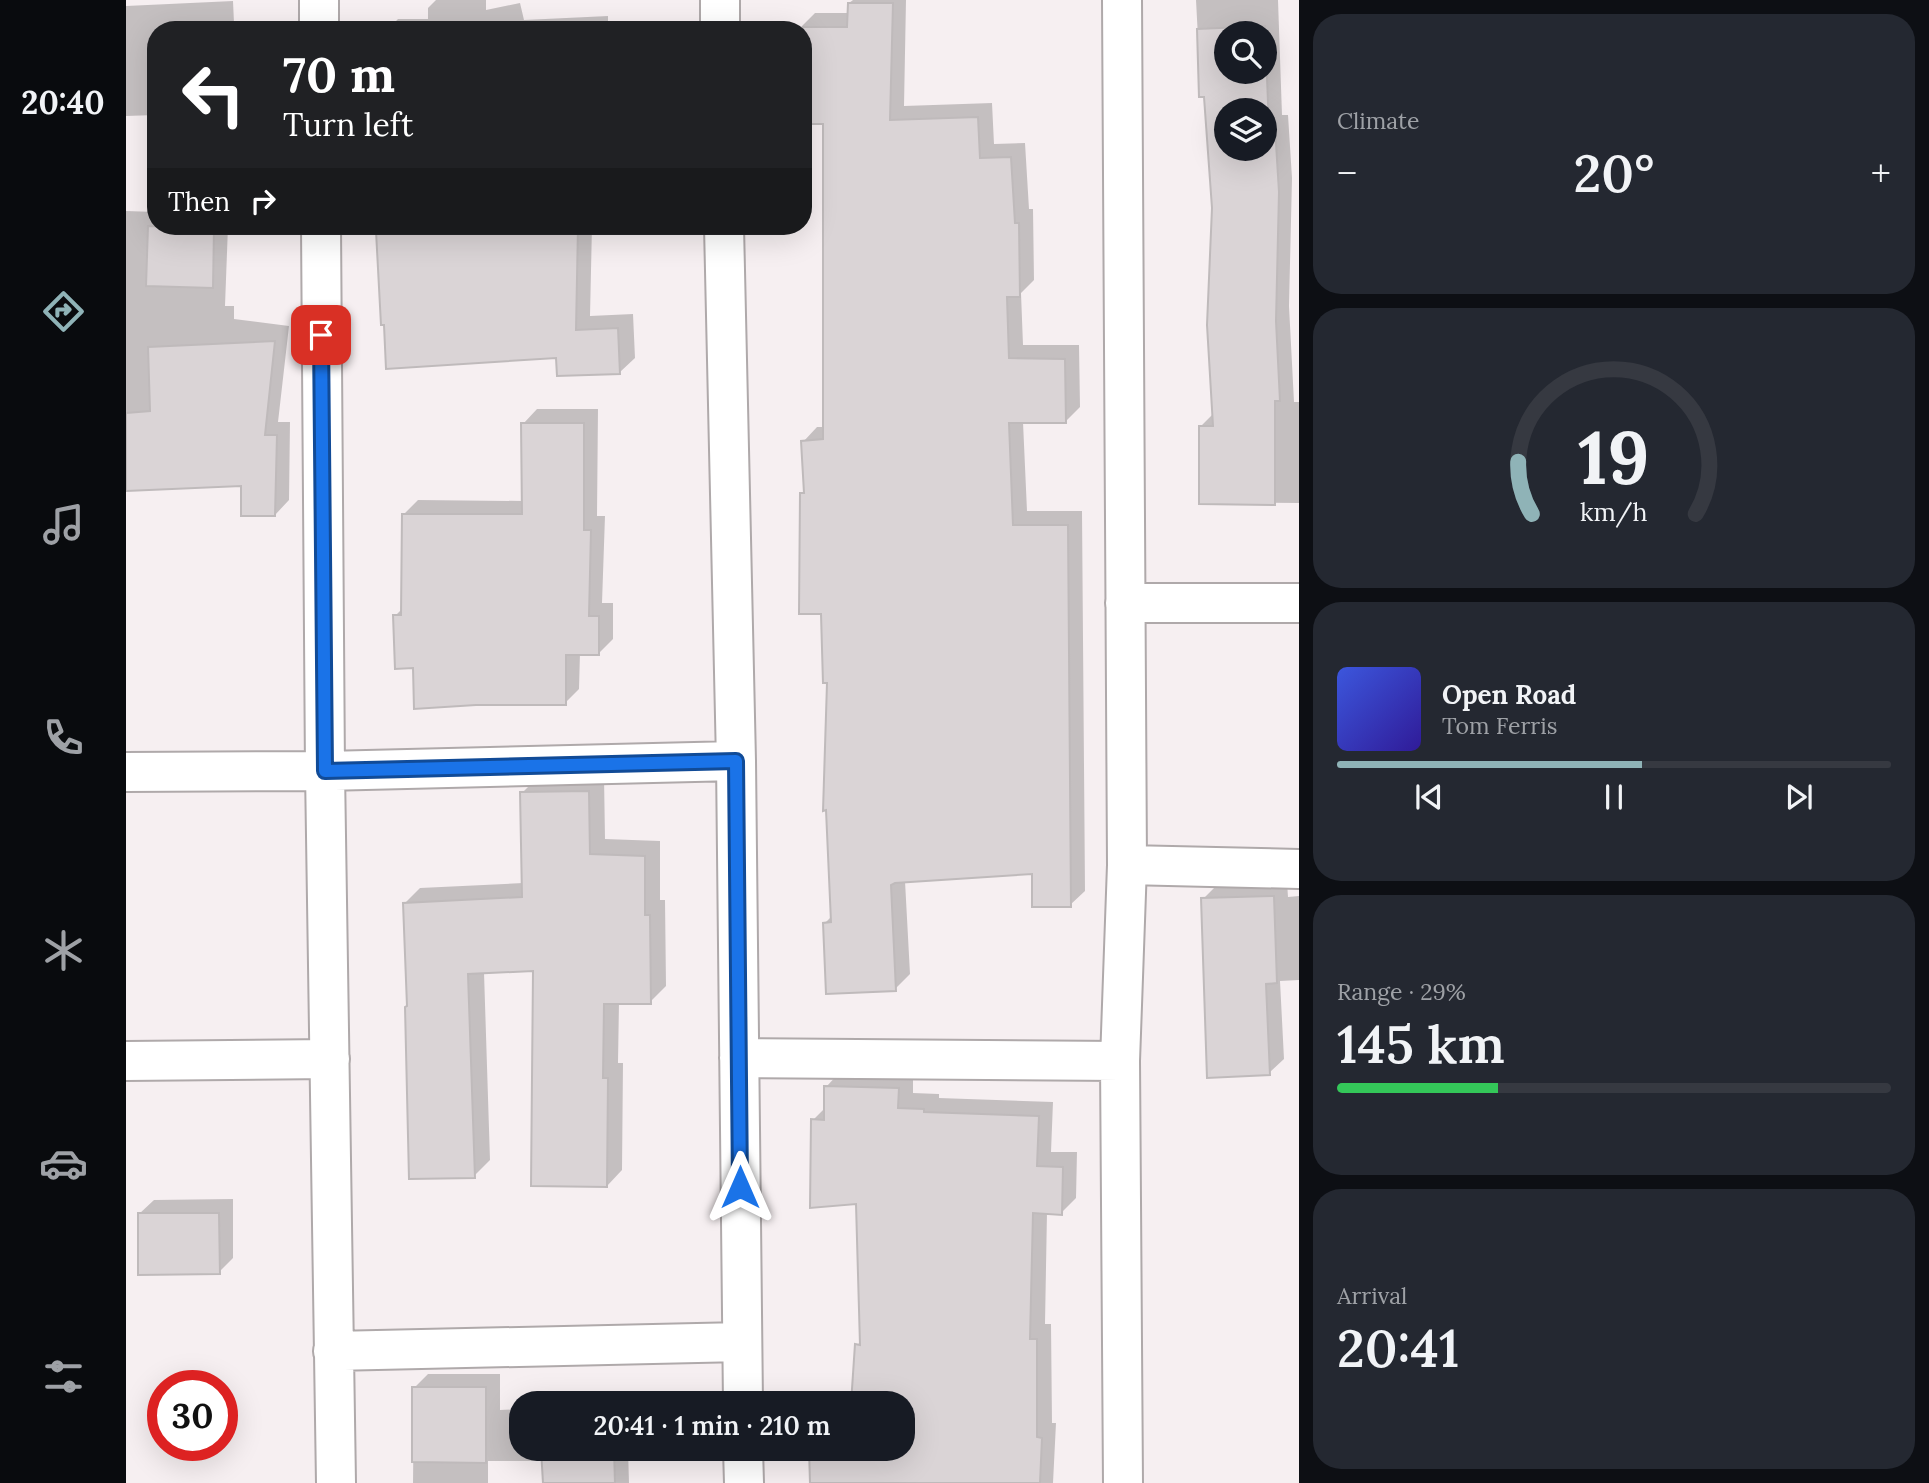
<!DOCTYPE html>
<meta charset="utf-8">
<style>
:root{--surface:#171b24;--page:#242831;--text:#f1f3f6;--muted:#9ea1a6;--line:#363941;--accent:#8fb3b7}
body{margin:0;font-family:Lora,serif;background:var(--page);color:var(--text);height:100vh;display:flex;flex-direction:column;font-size:26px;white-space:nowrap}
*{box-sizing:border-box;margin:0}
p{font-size:23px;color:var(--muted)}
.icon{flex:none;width:38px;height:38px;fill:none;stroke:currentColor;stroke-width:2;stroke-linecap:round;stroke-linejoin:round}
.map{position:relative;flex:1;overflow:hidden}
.sheet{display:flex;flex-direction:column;gap:14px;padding:14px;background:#0d0f14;width:630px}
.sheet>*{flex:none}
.banner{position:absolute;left:21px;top:21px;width:665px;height:214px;border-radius:28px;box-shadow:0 7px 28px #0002;background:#202124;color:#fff;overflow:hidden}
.buttons{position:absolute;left:1088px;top:21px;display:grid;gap:14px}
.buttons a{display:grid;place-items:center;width:63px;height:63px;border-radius:50%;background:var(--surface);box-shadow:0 7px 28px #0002;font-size:35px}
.speed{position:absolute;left:21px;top:1370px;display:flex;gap:14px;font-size:35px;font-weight:700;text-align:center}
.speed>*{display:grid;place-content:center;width:91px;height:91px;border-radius:50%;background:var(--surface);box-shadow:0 7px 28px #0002;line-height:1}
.speed .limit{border:10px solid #d22;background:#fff;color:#111}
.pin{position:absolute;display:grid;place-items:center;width:60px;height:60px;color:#fff;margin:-30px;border-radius:14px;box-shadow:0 4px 10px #0006}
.me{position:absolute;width:77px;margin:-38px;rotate:0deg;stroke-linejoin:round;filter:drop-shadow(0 0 5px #0008)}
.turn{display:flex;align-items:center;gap:24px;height:147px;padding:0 21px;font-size:32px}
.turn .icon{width:91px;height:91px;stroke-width:2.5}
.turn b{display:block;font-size:49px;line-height:60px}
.then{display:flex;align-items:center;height:66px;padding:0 21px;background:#0003;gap:14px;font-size:26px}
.big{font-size:52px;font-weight:600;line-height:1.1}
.sheet .tile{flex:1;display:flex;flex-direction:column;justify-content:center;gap:10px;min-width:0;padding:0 24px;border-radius:28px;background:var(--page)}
.sheet .dial{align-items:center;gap:0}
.dial svg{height:182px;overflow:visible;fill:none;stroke:var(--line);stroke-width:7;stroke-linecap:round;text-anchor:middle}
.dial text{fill:var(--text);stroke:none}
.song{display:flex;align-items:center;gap:21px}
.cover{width:84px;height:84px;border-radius:10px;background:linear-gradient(135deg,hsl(230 70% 55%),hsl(250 70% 35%))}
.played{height:7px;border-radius:4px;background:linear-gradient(90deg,var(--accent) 55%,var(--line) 55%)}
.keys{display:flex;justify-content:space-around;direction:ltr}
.heat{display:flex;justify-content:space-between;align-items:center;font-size:38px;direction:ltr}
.charge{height:10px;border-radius:5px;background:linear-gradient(90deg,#34c759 29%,var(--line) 0)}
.trip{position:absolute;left:383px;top:1391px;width:406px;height:70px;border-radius:28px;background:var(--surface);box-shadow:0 7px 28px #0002;font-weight:600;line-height:70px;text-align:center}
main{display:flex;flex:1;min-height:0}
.menu{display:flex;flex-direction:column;width:126px;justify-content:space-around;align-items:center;background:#090b0e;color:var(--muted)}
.menu .icon{width:49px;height:49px}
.menu .selected{color:var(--accent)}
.menu b{font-size:32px;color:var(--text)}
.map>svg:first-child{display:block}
.shadow{fill:#0003;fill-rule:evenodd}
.building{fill:#dad4d6;stroke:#bfbabb;stroke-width:2;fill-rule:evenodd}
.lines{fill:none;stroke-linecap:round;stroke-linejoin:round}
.street-casing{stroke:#afa9aa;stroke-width:42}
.street{stroke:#fff;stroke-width:38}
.route-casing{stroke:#114b97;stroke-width:18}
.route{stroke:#1a73e8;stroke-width:12}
</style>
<main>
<nav class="menu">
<b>20:40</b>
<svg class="icon selected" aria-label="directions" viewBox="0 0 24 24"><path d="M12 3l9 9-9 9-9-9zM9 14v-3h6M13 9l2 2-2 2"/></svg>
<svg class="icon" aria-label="music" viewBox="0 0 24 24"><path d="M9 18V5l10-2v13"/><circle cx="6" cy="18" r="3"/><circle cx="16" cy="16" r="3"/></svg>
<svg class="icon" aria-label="phone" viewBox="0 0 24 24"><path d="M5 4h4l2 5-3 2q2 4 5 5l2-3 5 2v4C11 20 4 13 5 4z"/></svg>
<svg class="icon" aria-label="climate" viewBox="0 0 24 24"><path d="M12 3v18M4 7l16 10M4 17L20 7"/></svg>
<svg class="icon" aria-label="car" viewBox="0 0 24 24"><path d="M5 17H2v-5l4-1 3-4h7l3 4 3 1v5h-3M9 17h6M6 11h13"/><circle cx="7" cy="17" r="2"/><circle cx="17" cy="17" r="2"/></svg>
<svg class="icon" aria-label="filters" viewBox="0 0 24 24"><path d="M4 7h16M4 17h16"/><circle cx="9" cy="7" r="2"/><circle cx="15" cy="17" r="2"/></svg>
</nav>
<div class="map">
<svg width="1173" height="1483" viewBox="0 0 1173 1483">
<rect width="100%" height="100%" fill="#f6eff1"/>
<path class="shadow" d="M 310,0 L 360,0 L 360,10 L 394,3 L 398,20 L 482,16 L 482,30 L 261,30 L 272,19 L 302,19 L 302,8 Z
M 727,0 L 780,0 L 778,106 L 866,103 L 868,144 L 899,143 L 903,209 L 907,209 L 908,280 L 895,293 L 897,345 L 953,345 L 954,407 L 939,422 L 897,422 L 901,511 L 956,511 L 959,891 L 944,905 L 908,873 L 779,881 L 784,974 L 769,989 L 699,923 L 707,915 L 703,681 L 697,612 L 676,493 L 680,490 L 677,442 L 691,427 L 699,427 L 699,122 L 677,30 L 675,27 L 689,13 L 723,13 L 723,3 Z
M 1070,0 L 1152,0 L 1156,115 L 1162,115 L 1166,178 L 1163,306 L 1168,402 L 1173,402 L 1173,503 L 1075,502 L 1075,426 L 1088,413 L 1088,208 L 1080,95 L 1075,95 ZM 1101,33 L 1139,33 L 1139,72 L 1101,72 ZM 1101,110 L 1139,110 L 1139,149 L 1101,149 Z
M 107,1 L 108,23 L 168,24 L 168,30 L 30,30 L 30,115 L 0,116 L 0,6 Z
M 0,211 L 30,212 L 30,226 L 102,226 L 99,306 L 108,306 L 108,319 L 163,326 L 152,422 L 164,422 L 163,500 L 149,515 L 117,484 L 0,489 Z
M 258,226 L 466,226 L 464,316 L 507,314 L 509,358 L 494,372 L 432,356 L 252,232 Z
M 411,409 L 472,409 L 471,516 L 479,516 L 476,603 L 487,603 L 487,639 L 473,653 L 454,653 L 453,689 L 439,703 L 290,707 L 289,666 L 269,616 L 277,608 L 278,514 L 292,500 L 397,501 L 397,424 Z
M 478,776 L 479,839 L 534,841 L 534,900 L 539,900 L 540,986 L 524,1002 L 493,1002 L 492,1063 L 497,1063 L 496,1170 L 481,1186 L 409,969 L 358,972 L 364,1160 L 348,1176 L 283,1005 L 278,904 L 294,888 L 397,883 L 396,793 L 412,777 Z
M 1161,882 L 1162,897 L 1173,896 L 1173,980 L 1154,981 L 1158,1059 L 1143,1073 L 1077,899 L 1092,884 Z
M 715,1071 L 787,1073 L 787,1093 L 813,1094 L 813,1098 L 927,1102 L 925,1152 L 951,1152 L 950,1198 L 935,1213 L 921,1212 L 919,1324 L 925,1324 L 926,1423 L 930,1423 L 927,1483 L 686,1483 L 685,1449 L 777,1449 L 777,1404 L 731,1345 L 736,1341 L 732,1202 L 687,1120 L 700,1107 L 700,1087 Z
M 107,1199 L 107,1258 L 93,1272 L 13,1214 L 28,1200 Z
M 302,1374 L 374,1374 L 374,1410 L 396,1409 L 396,1449 L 502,1449 L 503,1483 L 418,1483 L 418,1461 L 362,1461 L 362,1483 L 287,1483 L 288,1388 Z"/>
<path class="building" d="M 722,3 L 767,3 L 764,120 L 852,117 L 854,158 L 885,157 L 889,223 L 893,223 L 894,297 L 881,297 L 883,358 L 939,359 L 940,423 L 883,423 L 887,525 L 942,525 L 945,907 L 906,907 L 906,874 L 769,883 L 765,885 L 770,991 L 700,994 L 697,923 L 705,922 L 700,810 L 697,811 L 701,683 L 697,683 L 695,614 L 673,614 L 674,493 L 678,493 L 675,441 L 697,439 L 697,124 L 677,124 L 677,27 L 721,27 Z
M 1139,26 L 1143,128 L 1149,127 L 1153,192 L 1150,321 L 1154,401 L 1149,401 L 1149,505 L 1073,504 L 1073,426 L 1087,426 L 1081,325 L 1086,208 L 1078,97 L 1073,97 L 1071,29 ZM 1101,33 L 1139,33 L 1139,72 L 1101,72 ZM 1101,110 L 1139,110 L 1139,149 L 1101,149 Z
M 22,226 L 88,228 L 87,288 L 20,286 Z
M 349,226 L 452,226 L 450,330 L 492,328 L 494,374 L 431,376 L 430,358 L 260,369 L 258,325 L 255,325 L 250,231 Z
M 149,341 L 139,435 L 151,435 L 149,516 L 115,516 L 115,486 L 0,491 L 0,413 L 24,411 L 22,347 Z
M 395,423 L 458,423 L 458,530 L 465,530 L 463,616 L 473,616 L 473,655 L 440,655 L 440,705 L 350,705 L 288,709 L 287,668 L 269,669 L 267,615 L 275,615 L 276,514 L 396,514 Z
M 463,791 L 464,854 L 519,856 L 519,915 L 524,915 L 525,1004 L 478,1004 L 477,1078 L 482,1078 L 481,1187 L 405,1186 L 407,971 L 342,974 L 349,1178 L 283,1179 L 279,1007 L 281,1006 L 277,903 L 396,897 L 394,792 Z
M 1148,896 L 1151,983 L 1140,984 L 1144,1075 L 1081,1078 L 1075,898 Z
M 698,1086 L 773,1088 L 772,1108 L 798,1109 L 798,1112 L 913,1116 L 911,1166 L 937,1167 L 936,1215 L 907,1213 L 904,1339 L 911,1339 L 911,1437 L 916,1438 L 914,1483 L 684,1483 L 683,1449 L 777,1449 L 777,1404 L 725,1404 L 729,1344 L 734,1345 L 730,1204 L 684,1208 L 685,1119 L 698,1120 Z
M 12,1213 L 93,1213 L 94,1274 L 12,1275 Z
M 286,1387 L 360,1387 L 360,1463 L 286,1462 Z
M 415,1449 L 488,1449 L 489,1483 L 417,1483 Z"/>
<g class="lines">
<g class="street-casing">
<path id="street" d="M 193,0 L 193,30
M 594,0 L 594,30
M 996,0 L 1001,865 L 994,1061 L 997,1483
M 195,226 L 199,771 L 210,1483
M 598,226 L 610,761 L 617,1404
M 999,603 L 1173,603
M 0,772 L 199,771 L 610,761
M 1001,865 L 1173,869
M 613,1058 L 994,1061
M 0,1061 L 204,1059
M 207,1351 L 616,1342
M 617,1449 L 618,1483"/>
</g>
<use href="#street" class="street"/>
</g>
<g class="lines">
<g class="route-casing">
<path id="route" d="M 195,335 L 199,771 L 610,761 L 614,1187"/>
</g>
<use href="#route" class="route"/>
</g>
</svg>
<div class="buttons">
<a><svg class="icon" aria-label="search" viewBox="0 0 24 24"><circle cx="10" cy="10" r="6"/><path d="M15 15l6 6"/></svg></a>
<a><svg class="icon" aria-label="layers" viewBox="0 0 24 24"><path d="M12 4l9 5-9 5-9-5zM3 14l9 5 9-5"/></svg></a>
</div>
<div class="speed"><div class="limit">30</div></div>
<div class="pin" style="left:195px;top:335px;background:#d93025"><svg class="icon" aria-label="arrive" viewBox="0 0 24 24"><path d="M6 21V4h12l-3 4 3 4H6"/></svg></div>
<svg class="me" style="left:614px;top:1187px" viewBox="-20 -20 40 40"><path d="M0-17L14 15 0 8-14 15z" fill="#1a73e8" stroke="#fff" stroke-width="4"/></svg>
<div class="trip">20:41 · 1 min · 210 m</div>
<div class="banner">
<div class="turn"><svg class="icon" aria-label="left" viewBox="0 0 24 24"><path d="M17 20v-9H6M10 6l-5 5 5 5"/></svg><div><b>70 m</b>Turn left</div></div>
<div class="then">Then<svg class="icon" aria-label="right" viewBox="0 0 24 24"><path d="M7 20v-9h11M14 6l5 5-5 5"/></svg></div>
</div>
</div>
<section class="sheet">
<div class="tile"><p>Climate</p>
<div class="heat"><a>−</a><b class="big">20°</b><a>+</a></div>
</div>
<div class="tile dial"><svg viewBox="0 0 100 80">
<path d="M14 69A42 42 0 1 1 86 69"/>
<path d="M14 69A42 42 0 0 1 8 46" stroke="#8fb3b7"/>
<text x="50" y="56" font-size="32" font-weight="700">19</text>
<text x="50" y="72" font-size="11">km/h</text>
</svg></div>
<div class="tile">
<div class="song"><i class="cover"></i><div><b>Open Road</b><p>Tom Ferris</p></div></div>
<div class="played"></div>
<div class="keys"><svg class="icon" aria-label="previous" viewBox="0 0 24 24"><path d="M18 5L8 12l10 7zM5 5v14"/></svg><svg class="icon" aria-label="pause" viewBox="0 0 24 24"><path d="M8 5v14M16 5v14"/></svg><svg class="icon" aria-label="next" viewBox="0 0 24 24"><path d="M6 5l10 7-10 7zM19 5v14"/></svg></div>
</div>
<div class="tile"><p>Range · 29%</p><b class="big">145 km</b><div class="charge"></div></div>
<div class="tile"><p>Arrival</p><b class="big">20:41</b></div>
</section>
</main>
